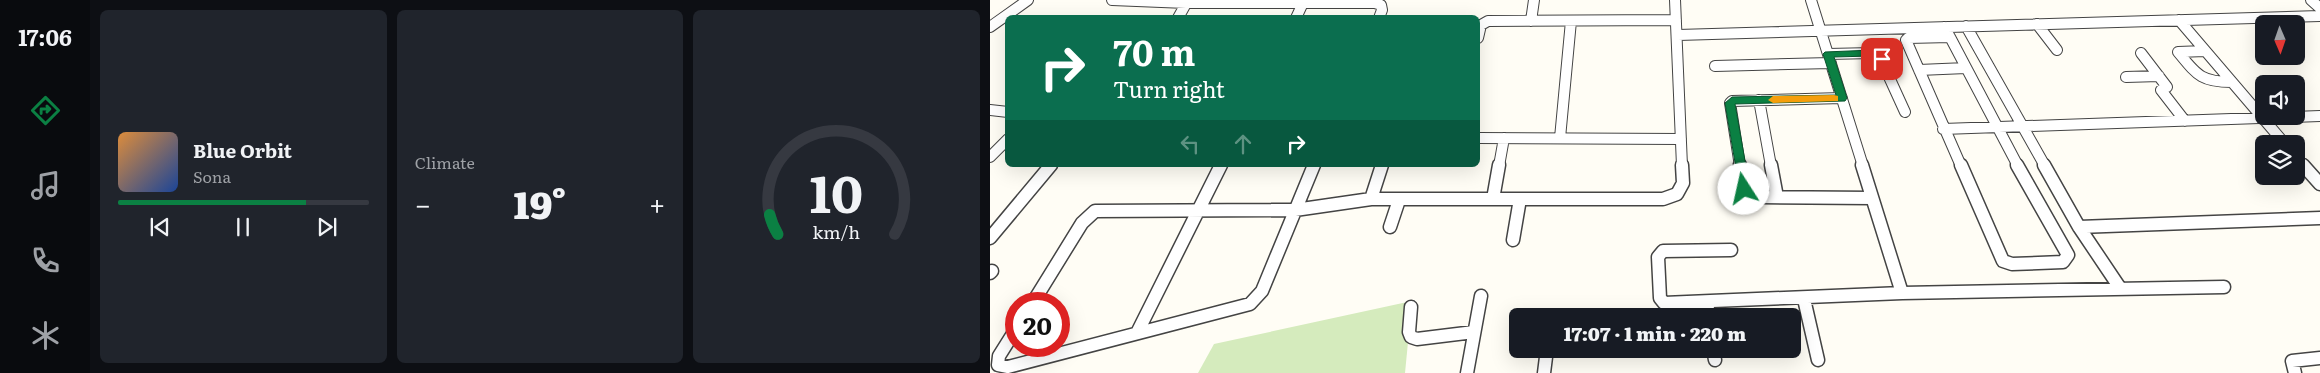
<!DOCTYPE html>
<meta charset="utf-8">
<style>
:root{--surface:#171b24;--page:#20242c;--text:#f1f3f6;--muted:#9ea1a6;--line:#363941;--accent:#0b8043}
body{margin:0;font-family:Literata,serif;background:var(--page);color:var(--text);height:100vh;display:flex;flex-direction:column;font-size:19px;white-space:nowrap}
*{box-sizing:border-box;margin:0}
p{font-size:16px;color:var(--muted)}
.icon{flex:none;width:28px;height:28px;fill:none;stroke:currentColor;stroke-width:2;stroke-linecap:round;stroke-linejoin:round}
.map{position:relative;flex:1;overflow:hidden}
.sheet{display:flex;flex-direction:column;gap:10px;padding:10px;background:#0d0f14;width:900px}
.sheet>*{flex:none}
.top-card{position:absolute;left:15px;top:15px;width:475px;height:152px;border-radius:8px;box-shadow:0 5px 20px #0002;background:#0b6e4f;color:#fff;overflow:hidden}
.needle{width:32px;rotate:178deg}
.fabs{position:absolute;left:1265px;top:15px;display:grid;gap:10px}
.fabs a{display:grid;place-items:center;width:50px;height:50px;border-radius:8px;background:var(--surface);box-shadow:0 5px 20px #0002;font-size:25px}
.speed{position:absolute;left:15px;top:292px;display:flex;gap:10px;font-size:25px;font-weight:700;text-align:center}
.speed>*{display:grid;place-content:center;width:65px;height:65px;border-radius:50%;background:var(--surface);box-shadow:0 5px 20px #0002;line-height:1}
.speed .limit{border:8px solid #d22;background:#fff;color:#111}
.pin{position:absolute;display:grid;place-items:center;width:42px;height:42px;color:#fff;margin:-21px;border-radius:10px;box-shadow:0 2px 8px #0006}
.me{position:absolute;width:55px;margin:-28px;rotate:350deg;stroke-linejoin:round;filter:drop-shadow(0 0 4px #0008)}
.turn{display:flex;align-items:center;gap:18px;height:105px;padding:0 25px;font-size:22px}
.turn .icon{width:65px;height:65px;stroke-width:2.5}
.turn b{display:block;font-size:35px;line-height:42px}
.lanes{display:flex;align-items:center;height:48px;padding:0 25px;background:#0003;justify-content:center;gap:25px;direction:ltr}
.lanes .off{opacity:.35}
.big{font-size:38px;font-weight:800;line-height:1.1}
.sheet .card{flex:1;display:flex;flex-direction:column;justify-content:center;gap:8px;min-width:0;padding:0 18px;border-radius:8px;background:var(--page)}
.sheet .dial{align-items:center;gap:0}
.dial svg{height:130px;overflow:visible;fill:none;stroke:var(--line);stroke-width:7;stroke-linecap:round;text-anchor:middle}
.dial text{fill:var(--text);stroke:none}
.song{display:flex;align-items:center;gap:15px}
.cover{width:60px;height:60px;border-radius:8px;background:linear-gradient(135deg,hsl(30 70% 55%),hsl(220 70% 35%))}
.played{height:5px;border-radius:2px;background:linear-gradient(90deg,var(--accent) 75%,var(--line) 75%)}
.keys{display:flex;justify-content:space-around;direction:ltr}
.heat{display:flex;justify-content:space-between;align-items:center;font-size:28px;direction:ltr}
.sheet .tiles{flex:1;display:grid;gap:10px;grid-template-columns:repeat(3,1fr)}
.trip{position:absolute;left:519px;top:308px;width:292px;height:50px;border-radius:8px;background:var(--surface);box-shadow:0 5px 20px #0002;font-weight:800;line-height:50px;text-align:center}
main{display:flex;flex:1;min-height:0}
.tab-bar{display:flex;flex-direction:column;width:90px;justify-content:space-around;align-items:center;background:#090b0e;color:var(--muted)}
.tab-bar .icon{width:35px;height:35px}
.tab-bar .selected{color:var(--accent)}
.tab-bar b{font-size:22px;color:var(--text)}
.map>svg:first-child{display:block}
.green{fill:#d5ebbd}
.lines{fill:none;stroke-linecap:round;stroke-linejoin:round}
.minor-far1-casing{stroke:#444;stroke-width:12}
.minor-casing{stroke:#444;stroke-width:15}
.minor-far1{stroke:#fff;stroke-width:10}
.minor{stroke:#fff;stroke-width:12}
.route{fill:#0b8043;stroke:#07532c}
.slow{fill:#f59e0b}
</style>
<main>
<nav class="tab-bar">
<b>17:06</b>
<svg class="icon selected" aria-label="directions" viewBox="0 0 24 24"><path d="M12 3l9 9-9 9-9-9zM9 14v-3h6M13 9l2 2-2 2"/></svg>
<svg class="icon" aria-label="music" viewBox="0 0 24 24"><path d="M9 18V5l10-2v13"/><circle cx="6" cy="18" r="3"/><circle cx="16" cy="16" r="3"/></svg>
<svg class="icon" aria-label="phone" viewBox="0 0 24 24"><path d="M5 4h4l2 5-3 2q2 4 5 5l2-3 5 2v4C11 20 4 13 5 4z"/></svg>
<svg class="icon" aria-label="climate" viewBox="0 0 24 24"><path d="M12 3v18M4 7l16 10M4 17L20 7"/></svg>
</nav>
<section class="sheet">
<div class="tiles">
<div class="card">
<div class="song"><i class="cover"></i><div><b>Blue Orbit</b><p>Sona</p></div></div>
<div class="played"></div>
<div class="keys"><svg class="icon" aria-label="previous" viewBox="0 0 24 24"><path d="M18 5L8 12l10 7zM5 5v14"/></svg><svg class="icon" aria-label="pause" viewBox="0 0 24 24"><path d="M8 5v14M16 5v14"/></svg><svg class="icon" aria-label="next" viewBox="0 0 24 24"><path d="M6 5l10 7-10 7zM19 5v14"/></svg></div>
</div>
<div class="card"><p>Climate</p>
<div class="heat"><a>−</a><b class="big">19°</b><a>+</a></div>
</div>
<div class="card dial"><svg viewBox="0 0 100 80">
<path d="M14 69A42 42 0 1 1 86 69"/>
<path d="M14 69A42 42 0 0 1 9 57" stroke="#0b8043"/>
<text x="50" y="56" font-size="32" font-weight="700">10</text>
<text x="50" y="72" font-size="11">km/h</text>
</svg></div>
</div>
</section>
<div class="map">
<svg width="1330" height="373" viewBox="0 0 1330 373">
<rect width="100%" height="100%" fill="#fffdf5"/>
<path class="green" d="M 422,301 L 415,373 L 208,373 L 224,344 Z"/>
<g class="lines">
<g class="minor-far1-casing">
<path id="minor-far1" d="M 122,0 L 196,3 L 385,3 L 391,5 L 392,10 L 389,18
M 685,0 L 692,166
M 821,0 L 873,166
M 1321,0 L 1330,8
M 188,18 L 198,0
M 306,18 L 313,3
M 1189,20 L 1295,144
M 541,21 L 544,0
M 1047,24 L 1067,50
M 976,26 L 1055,166
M 0,27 L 38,0
M 954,27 L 960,37
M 688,35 L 1330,16
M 960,37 L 1028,166
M 960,37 L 918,38 L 916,40 L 971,166
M 488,38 L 491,25 L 498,21 L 686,20
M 1215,51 L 1188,52 C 1207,75 1211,82 1242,82
M 1151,53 L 1177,87 L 1171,90 L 1195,121
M 838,54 L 883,53 L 889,55 L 915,112
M 725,66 L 841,63
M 929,70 L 976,68
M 1136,77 L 1169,76
M 769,100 L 781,166
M 0,110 L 18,112
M 953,129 L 1330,116
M 488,138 L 691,139
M 570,138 L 581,21
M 0,157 L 18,139
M 1306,157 L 1314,166
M 509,166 L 514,138
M 750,166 L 740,103 L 742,101 L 852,98"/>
</g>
<g class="minor-casing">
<path id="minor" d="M 392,165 L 381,199 L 673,199 L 687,194 L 693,183 L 692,165
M 750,165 C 753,184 750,192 771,197 L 882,198
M 781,165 L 787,197
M 872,165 L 912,293
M 971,165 L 1013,261 L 1022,264 L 1073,262 L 1078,255 L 1027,165
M 1054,165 L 1089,227 L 1130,288
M 1313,165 L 1330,184
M 503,199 L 509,165
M 400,227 L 409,200
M 1089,227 L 1330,218
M 0,238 L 61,165
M 523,240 L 530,199
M 741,250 L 673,251 L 668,257 L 670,298 L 674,303 L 912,293 L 1234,287
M 0,273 L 2,271
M 814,299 L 828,360
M 717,302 L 719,316
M 42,304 L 92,223 L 105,211 L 305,210 L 381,199
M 421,307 L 419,332 L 421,337 L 427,339 L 484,332
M 26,329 L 9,356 L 8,365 L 18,367 L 260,304 L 272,291 L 324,165
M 148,331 L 231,165
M 723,349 L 725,360
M 477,373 L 491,296
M 554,373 L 557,349
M 1305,373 L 1302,361 L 1330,358"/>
</g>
<use href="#minor-far1" class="minor-far1"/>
<use href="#minor" class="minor"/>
</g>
<path class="route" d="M 883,50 L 896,57 L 896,62 L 889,62 L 881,56 L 844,57 L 857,98 L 855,101 L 745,104 L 760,189 L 758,192 L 750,192 L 735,103 L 742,97 L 846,95 L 833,54 L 835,52 Z"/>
<path class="slow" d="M 844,95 L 848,96 L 848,101 L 783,103 L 778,100 L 783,96 Z"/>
</svg>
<div class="fabs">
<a><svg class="needle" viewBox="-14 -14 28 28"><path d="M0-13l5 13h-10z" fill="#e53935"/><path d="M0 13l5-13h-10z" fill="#9ea1a6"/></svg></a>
<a><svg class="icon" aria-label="sound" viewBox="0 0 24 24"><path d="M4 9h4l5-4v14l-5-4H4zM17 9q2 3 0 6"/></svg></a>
<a><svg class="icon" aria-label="layers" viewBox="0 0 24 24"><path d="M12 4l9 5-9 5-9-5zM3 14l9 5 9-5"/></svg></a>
</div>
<div class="speed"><div class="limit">20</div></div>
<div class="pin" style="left:892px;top:59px;background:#d93025"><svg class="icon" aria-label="arrive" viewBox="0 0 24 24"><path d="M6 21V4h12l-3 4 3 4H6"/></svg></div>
<svg class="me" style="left:754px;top:189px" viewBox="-20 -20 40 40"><circle r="19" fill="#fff"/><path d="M0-13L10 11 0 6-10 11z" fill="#0b8043"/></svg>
<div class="trip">17:07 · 1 min · 220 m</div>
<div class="top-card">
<div class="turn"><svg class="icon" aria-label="right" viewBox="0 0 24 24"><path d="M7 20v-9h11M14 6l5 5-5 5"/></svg><div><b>70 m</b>Turn right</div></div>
<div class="lanes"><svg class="icon off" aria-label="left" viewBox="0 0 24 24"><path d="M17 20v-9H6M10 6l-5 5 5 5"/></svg><svg class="icon off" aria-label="ahead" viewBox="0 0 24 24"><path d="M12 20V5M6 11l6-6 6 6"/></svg><svg class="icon" aria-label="right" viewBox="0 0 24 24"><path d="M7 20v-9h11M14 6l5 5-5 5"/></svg></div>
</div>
</div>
</main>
